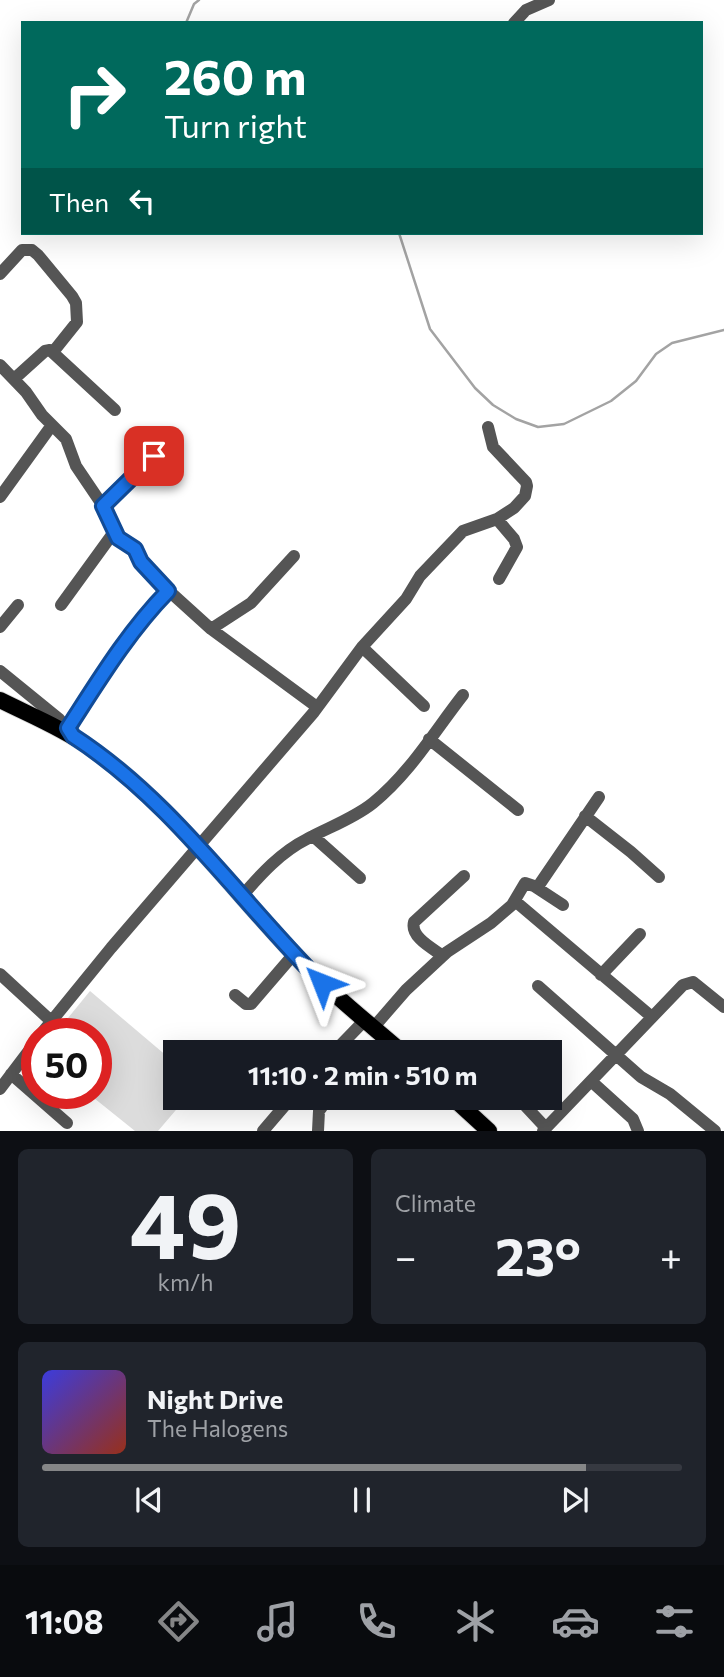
<!DOCTYPE html>
<meta charset="utf-8">
<style>
:root{--surface:#171b24;--page:#20242c;--text:#f1f3f6;--muted:#9ea1a6;--line:#363941;--accent:#858687}
body{margin:0;font-family:Commissioner,sans-serif;background:var(--page);color:var(--text);height:100vh;display:flex;flex-direction:column;font-size:26px;white-space:nowrap}
*{box-sizing:border-box;margin:0}
p{font-size:23px;color:var(--muted)}
.icon{flex:none;width:38px;height:38px;fill:none;stroke:currentColor;stroke-width:2;stroke-linecap:round;stroke-linejoin:round}
.map{position:relative;height:1131px;overflow:hidden}
.sheet{display:flex;flex-direction:column;gap:18px;padding:18px;background:#0d0f14;flex:1}
.sheet>*{flex:none}
.hud{position:absolute;left:21px;top:21px;width:682px;height:214px;border-radius:0px;box-shadow:0 7px 28px #0002;background:#00695c;color:#fff;overflow:hidden}
.speed{position:absolute;left:21px;top:1018px;display:flex;gap:14px;font-size:35px;font-weight:700;text-align:center}
.speed>*{display:grid;place-content:center;width:91px;height:91px;border-radius:50%;background:var(--surface);box-shadow:0 7px 28px #0002;line-height:1}
.speed .limit{border:10px solid #d22;background:#fff;color:#111}
.pin{position:absolute;display:grid;place-items:center;width:60px;height:60px;color:#fff;margin:-30px;border-radius:14px;box-shadow:0 4px 10px #0006}
.me{position:absolute;width:77px;margin:-38px;rotate:315deg;stroke-linejoin:round;filter:drop-shadow(0 0 5px #0008)}
.turn{display:flex;align-items:center;gap:24px;height:147px;padding:0 28px;font-size:32px}
.turn .icon{width:91px;height:91px;stroke-width:2.5}
.turn b{display:block;font-size:49px;line-height:60px}
.then{display:flex;align-items:center;height:66px;padding:0 28px;background:#0003;gap:14px;font-size:26px}
.big{font-size:52px;font-weight:700;line-height:1.1}
.sheet .widget{flex:1;display:flex;flex-direction:column;justify-content:center;gap:10px;min-width:0;padding:0 24px;border-radius:10px;background:var(--page)}
.sheet .dial{align-items:center;gap:0}
.dial b{font-size:91px;line-height:1}
.song{display:flex;align-items:center;gap:21px}
.cover{width:84px;height:84px;border-radius:10px;background:linear-gradient(135deg,hsl(240 70% 55%),hsl(10 70% 35%))}
.played{height:7px;border-radius:4px;background:linear-gradient(90deg,var(--accent) 85%,var(--line) 85%)}
.keys{display:flex;justify-content:space-around;direction:ltr}
.heat{display:flex;justify-content:space-between;align-items:center;font-size:38px;direction:ltr}
.sheet .tiles{flex:1;display:grid;gap:18px;grid-template-columns:1fr 1fr}
.widget:last-child{grid-column:span 2}
.trip{position:absolute;left:163px;top:1040px;width:399px;height:70px;border-radius:0px;background:var(--surface);box-shadow:0 7px 28px #0002;font-weight:700;line-height:70px;text-align:center}
.menu{display:flex;height:112px;justify-content:space-around;align-items:center;background:#090b0e;color:var(--muted)}
.menu .icon{width:49px;height:49px}
.menu .selected{color:var(--accent)}
.menu b{font-size:32px;color:var(--text)}
.map>svg:first-child{display:block}
.green{fill:#dcdcdc}
.lines{fill:none;stroke-linecap:round;stroke-linejoin:round}
.stream{stroke:#a3a3a3;stroke-width:2.5}
.major-casing{stroke:#dbdbdb;stroke-width:18}
.minor{stroke:#555;stroke-width:12}
.major{stroke:#000;stroke-width:16}
.route-casing{stroke:#114b97;stroke-width:18}
.route{stroke:#1a73e8;stroke-width:12}
</style>
<div class="map">
<svg width="724" height="1131" viewBox="0 0 724 1131">
<rect width="100%" height="100%" fill="#fff"/>
<path class="green" d="M 90,991 L 175,1063 L 175,1097 L 187,1097 L 158,1131 L 135,1131 L 89,1094 L 96,1094 L 96,1034 L 55,1034 Z"/>
<g class="lines">
<path class="stream" d="M 186,23 L 194,4 L 199,0
M 399,233 L 430,329 L 475,388 L 493,405 L 516,419 L 538,427 L 564,424 L 611,401 L 636,381 L 656,354 L 672,343 L 724,330"/>
<g class="major-casing">
<path id="major" d="M 0,700 C 30,715 62,728 89,747 C 170,803 228,885 295,955 C 328,991 365,1020 402,1052
M 452,1097 L 489,1131"/>
</g>
<path class="minor" d="M 514,23 L 526,10 L 549,0
M 0,274 L 22,250 L 32,250 L 38,255 L 72,296 L 76,303 L 77,322 L 53,352
M 0,365 L 26,392 L 42,415 L 66,439 L 76,466 L 103,506 L 114,532 L 135,549 L 141,562 L 158,581 L 211,629 L 317,707
M 14,379 L 45,351 L 50,350 L 115,410
M 0,497 L 52,425
M 103,506 L 154,456
M 497,519 L 514,539 L 517,547 L 499,579
M 61,605 L 114,532
M 0,627 L 18,605
M 211,629 L 251,603 L 294,556
M 362,647 L 424,706
M 0,671 L 59,719 L 71,733
M 68,728 C 99,680 128,632 168,591
M 429,739 L 518,810
M 585,816 L 631,852 L 659,877
M 313,836 L 360,878
M 537,888 L 599,797
M 242,896 C 261,874 281,852 307,839 C 329,827 353,819 373,803 C 410,773 434,732 463,695
M 515,901 L 652,1017
M 443,956 C 432,948 410,937 414,922 L 464,876
M 0,974 L 51,1021
M 601,975 L 640,934
M 538,986 L 641,1077 L 670,1094 L 715,1131
M 235,995 L 246,1004 L 251,1004 L 294,954
M 373,1028 L 406,990 L 447,952 L 491,923 L 512,905 L 525,883 L 534,886 L 563,905
M 41,1034 L 111,948 L 314,712 L 362,647 L 406,599 L 420,576 L 463,531 L 497,519 L 514,508 L 525,496 L 527,486 L 526,482 L 493,447 L 488,427
M 334,1052 L 364,1021
M 373,1052 L 387,1039
M 11,1074 L 67,1123
M 591,1081 L 633,1119 L 638,1131
M 0,1089 L 37,1040
M 517,1097 L 546,1128
M 263,1131 L 292,1097
M 318,1131 L 319,1111 L 329,1097
M 543,1131 L 683,985 L 693,982 L 724,1007"/>
<use href="#major" class="major"/>
</g>
<g class="lines">
<g class="route-casing">
<path id="route" d="M 154,456 L 103,506 L 118,538 L 135,549 L 141,562 L 168,591 C 128,632 99,680 68,728 L 73,736 C 172,800 240,901 322,983"/>
</g>
<use href="#route" class="route"/>
</g>
</svg>
<div class="speed"><div class="limit">50</div></div>
<div class="pin" style="left:154px;top:456px;background:#d93025"><svg class="icon" aria-label="arrive" viewBox="0 0 24 24"><path d="M6 21V4h12l-3 4 3 4H6"/></svg></div>
<svg class="me" style="left:322px;top:983px" viewBox="-20 -20 40 40"><path d="M0-17L14 15 0 8-14 15z" fill="#1a73e8" stroke="#fff" stroke-width="4"/></svg>
<div class="trip">11:10 · 2 min · 510 m</div>
<div class="hud">
<div class="turn"><svg class="icon" aria-label="right" viewBox="0 0 24 24"><path d="M7 20v-9h11M14 6l5 5-5 5"/></svg><div><b>260 m</b>Turn right</div></div>
<div class="then">Then<svg class="icon" aria-label="left" viewBox="0 0 24 24"><path d="M17 20v-9H6M10 6l-5 5 5 5"/></svg></div>
</div>
</div>
<section class="sheet">
<div class="tiles">
<div class="widget dial"><b>49</b><p>km/h</p></div>
<div class="widget"><p>Climate</p>
<div class="heat"><a>−</a><b class="big">23°</b><a>+</a></div>
</div>
<div class="widget">
<div class="song"><i class="cover"></i><div><b>Night Drive</b><p>The Halogens</p></div></div>
<div class="played"></div>
<div class="keys"><svg class="icon" aria-label="previous" viewBox="0 0 24 24"><path d="M18 5L8 12l10 7zM5 5v14"/></svg><svg class="icon" aria-label="pause" viewBox="0 0 24 24"><path d="M8 5v14M16 5v14"/></svg><svg class="icon" aria-label="next" viewBox="0 0 24 24"><path d="M6 5l10 7-10 7zM19 5v14"/></svg></div>
</div>
</div>
</section>
<nav class="menu">
<b>11:08</b>
<svg class="icon selected" aria-label="directions" viewBox="0 0 24 24"><path d="M12 3l9 9-9 9-9-9zM9 14v-3h6M13 9l2 2-2 2"/></svg>
<svg class="icon" aria-label="music" viewBox="0 0 24 24"><path d="M9 18V5l10-2v13"/><circle cx="6" cy="18" r="3"/><circle cx="16" cy="16" r="3"/></svg>
<svg class="icon" aria-label="phone" viewBox="0 0 24 24"><path d="M5 4h4l2 5-3 2q2 4 5 5l2-3 5 2v4C11 20 4 13 5 4z"/></svg>
<svg class="icon" aria-label="climate" viewBox="0 0 24 24"><path d="M12 3v18M4 7l16 10M4 17L20 7"/></svg>
<svg class="icon" aria-label="car" viewBox="0 0 24 24"><path d="M5 17H2v-5l4-1 3-4h7l3 4 3 1v5h-3M9 17h6M6 11h13"/><circle cx="7" cy="17" r="2"/><circle cx="17" cy="17" r="2"/></svg>
<svg class="icon" aria-label="filters" viewBox="0 0 24 24"><path d="M4 7h16M4 17h16"/><circle cx="9" cy="7" r="2"/><circle cx="15" cy="17" r="2"/></svg>
</nav>
